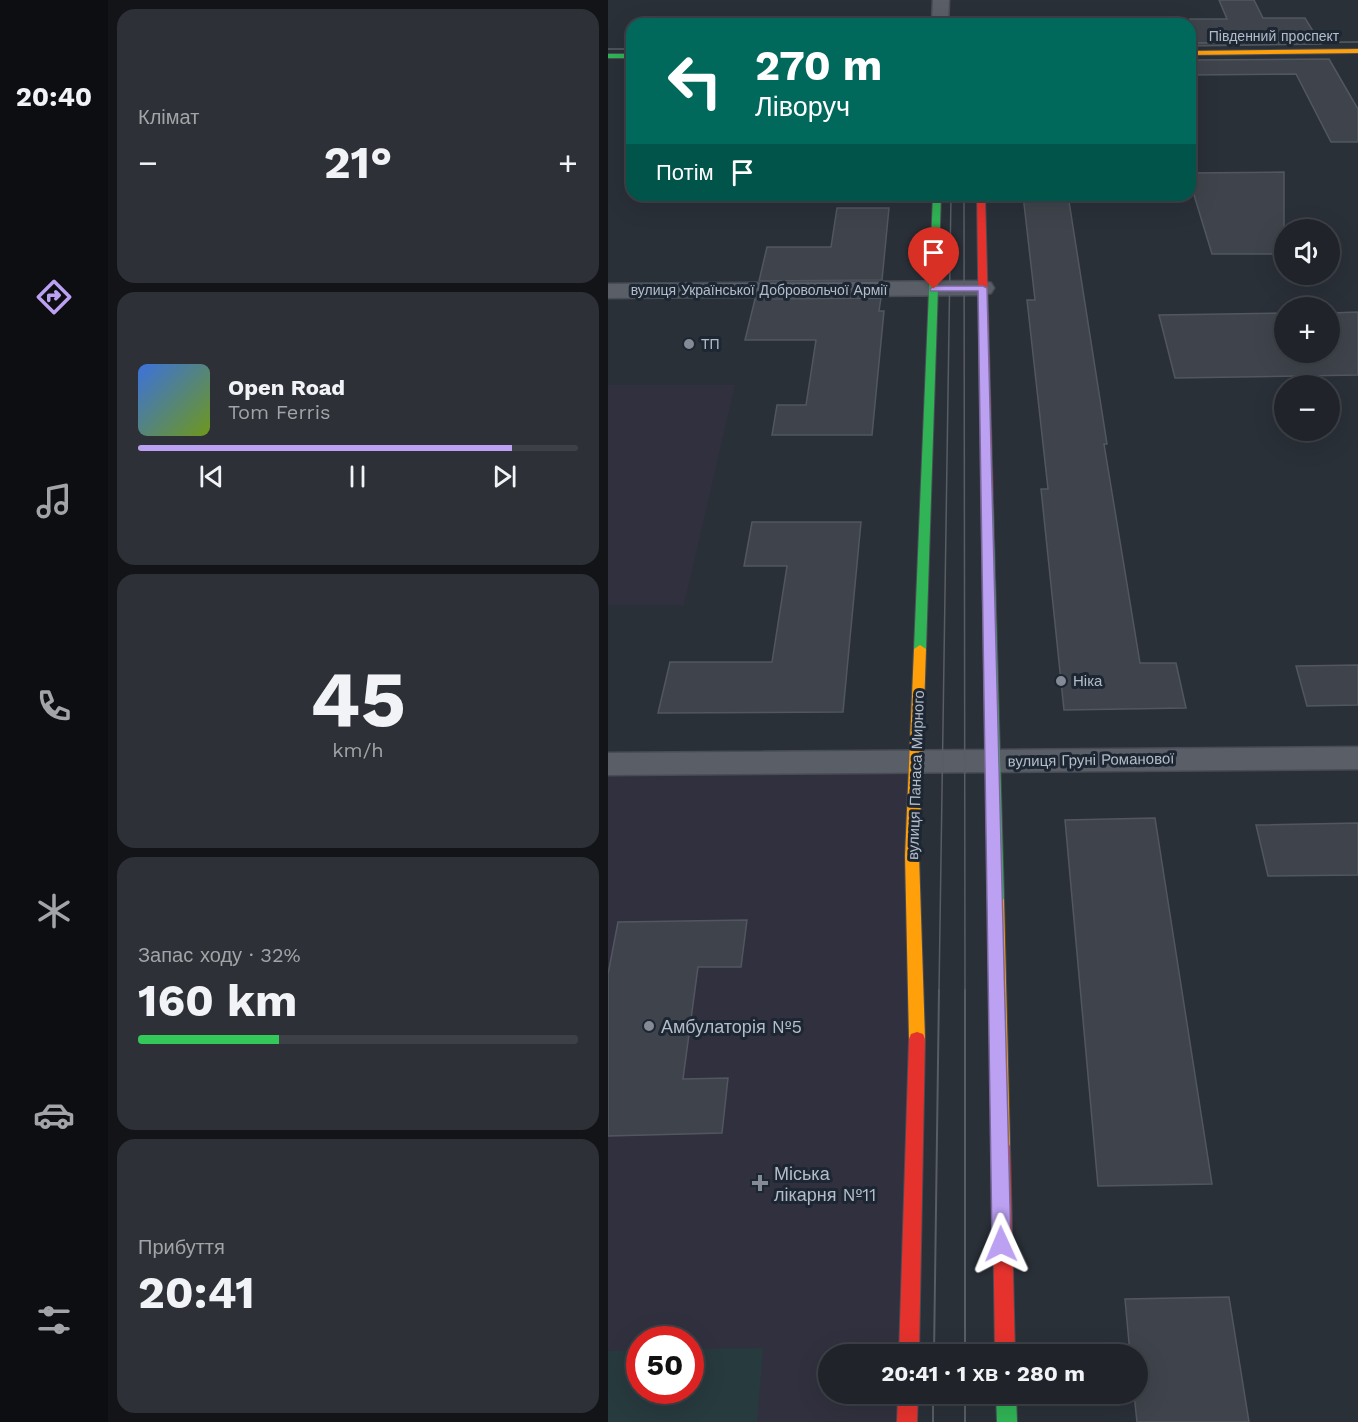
<!DOCTYPE html>
<html lang="uk">
<meta charset="utf-8">
<style>
:root{--surface:#20242a;--page:#2d3036;--text:#f1f3f6;--muted:#a2a4a8;--line:#3d4147;--accent:#bca0f2}
body{margin:0;font-family:"Work Sans",sans-serif;background:var(--page);color:var(--text);height:100vh;display:flex;flex-direction:column;font-size:22px;white-space:nowrap}
*{box-sizing:border-box;margin:0}
p{font-size:20px;color:var(--muted)}
.icon{flex:none;width:33px;height:33px;fill:none;stroke:currentColor;stroke-width:2;stroke-linecap:round;stroke-linejoin:round}
.map{position:relative;flex:1;overflow:hidden}
.panel{display:flex;flex-direction:column;gap:9px;padding:9px;background:#121417;width:500px}
.panel>*{flex:none}
.hud{position:absolute;left:18px;top:18px;width:570px;height:183px;border-radius:18px;box-shadow:0 6px 24px #0002,0 0 0 2px var(--line);background:#00695c;color:#fff;overflow:hidden}
.buttons{position:absolute;left:666px;top:219px;display:grid;gap:12px}
.buttons a{display:grid;place-items:center;width:66px;height:66px;border-radius:50%;background:var(--surface);box-shadow:0 6px 24px #0002,0 0 0 2px var(--line);font-size:30px}
.speed{position:absolute;left:18px;top:1326px;display:flex;gap:12px;font-size:30px;font-weight:700;text-align:center}
.speed>*{display:grid;place-content:center;width:78px;height:78px;border-radius:50%;background:var(--surface);box-shadow:0 6px 24px #0002,0 0 0 2px var(--line);line-height:1}
.speed .limit{border:9px solid #d22;background:#fff;color:#111}
.pin{position:absolute;display:grid;place-items:center;width:51px;height:51px;color:#fff;margin:-62px -26px;border-radius:50% 50% 50% 0;rotate:-45deg;box-shadow:0 0 6px #0007}
.pin .icon{rotate:45deg}
.me{position:absolute;width:66px;margin:-33px;rotate:359deg;stroke-linejoin:round;filter:drop-shadow(0 0 4px #0008)}
.turn{display:flex;align-items:center;gap:21px;height:126px;padding:0 30px;font-size:27px}
.turn .icon{width:78px;height:78px;stroke-width:2.5}
.turn b{display:block;font-size:42px;line-height:51px}
.then{display:flex;align-items:center;height:57px;padding:0 30px;background:#0003;gap:12px;font-size:22px}
.big{font-size:45px;font-weight:700;line-height:1.1}
.panel .widget{flex:1;display:flex;flex-direction:column;justify-content:center;gap:9px;min-width:0;padding:0 21px;border-radius:18px;background:var(--page)}
.panel .dial{align-items:center;gap:0}
.dial b{font-size:78px;line-height:1}
.song{display:flex;align-items:center;gap:18px}
.cover{width:72px;height:72px;border-radius:9px;background:linear-gradient(135deg,hsl(220 70% 55%),hsl(80 70% 35%))}
.played{height:6px;border-radius:3px;background:linear-gradient(90deg,var(--accent) 85%,var(--line) 85%)}
.keys{display:flex;justify-content:space-around;direction:ltr}
.heat{display:flex;justify-content:space-between;align-items:center;font-size:33px;direction:ltr}
.charge{height:9px;border-radius:4px;background:linear-gradient(90deg,#34c759 32%,var(--line) 0)}
.trip{position:absolute;left:210px;top:1344px;width:330px;height:60px;border-radius:30px;background:var(--surface);box-shadow:0 6px 24px #0002,0 0 0 2px var(--line);font-weight:700;line-height:60px;text-align:center}
main{display:flex;flex:1;min-height:0}
.menu{display:flex;flex-direction:column;width:108px;justify-content:space-around;align-items:center;background:#0d0e11;color:var(--muted)}
.menu .icon{width:42px;height:42px}
.menu .current{color:var(--accent)}
.menu b{font-size:27px;color:var(--text)}
.map>svg:first-child{display:block}
.medical{fill:#31303e;fill-rule:evenodd}
.green{fill:#273a3e}
.building{fill:#3f444c;stroke:#52575f;stroke-width:1.5}
.lines{fill:none;stroke-linecap:round;stroke-linejoin:round}
.street-casing{stroke:#484c55;stroke-width:3}
.fast-casing{stroke:#484c55;stroke-width:2}
.slow-casing{stroke:#484c55;stroke-width:2}
.jam-casing{stroke:#484c55;stroke-width:2}
.street{fill:#5a5e66;fill-rule:evenodd}
.fast{fill:#30b455;fill-rule:evenodd}
.slow{fill:#ff9f0a;fill-rule:evenodd}
.jam{fill:#e5322d;fill-rule:evenodd}
.tram-far1{stroke:#595d64;stroke-width:1.5}
.tram{stroke:#595d64;stroke-width:2}
.route{fill:#bca0f2;stroke:#7a689d;stroke-width:1.5}
.poi-dot{fill:#848b96;stroke:#1d2633;stroke-width:2}
.labels{text-anchor:middle;dominant-baseline:central;stroke-width:6;stroke-linejoin:round;paint-order:stroke}
.far-street-label{font-size:14px;fill:#b4bcc9;stroke:#1d2633}
.far-poi-label{font-size:14px;fill:#b4bcc9;stroke:#1d2633;text-anchor:start}
.poi-label{font-size:15px;fill:#b4bcc9;stroke:#1d2633;text-anchor:start}
.street-label{font-size:15px;fill:#b4bcc9;stroke:#1d2633}
.near-poi-label{font-size:18px;fill:#b4bcc9;stroke:#1d2633;text-anchor:start}
</style>
<main>
<nav class="menu">
<b>20:40</b>
<svg class="icon current" aria-label="directions" viewBox="0 0 24 24"><path d="M12 3l9 9-9 9-9-9zM9 14v-3h6M13 9l2 2-2 2"/></svg>
<svg class="icon" aria-label="music" viewBox="0 0 24 24"><path d="M9 18V5l10-2v13"/><circle cx="6" cy="18" r="3"/><circle cx="16" cy="16" r="3"/></svg>
<svg class="icon" aria-label="phone" viewBox="0 0 24 24"><path d="M5 4h4l2 5-3 2q2 4 5 5l2-3 5 2v4C11 20 4 13 5 4z"/></svg>
<svg class="icon" aria-label="climate" viewBox="0 0 24 24"><path d="M12 3v18M4 7l16 10M4 17L20 7"/></svg>
<svg class="icon" aria-label="car" viewBox="0 0 24 24"><path d="M5 17H2v-5l4-1 3-4h7l3 4 3 1v5h-3M9 17h6M6 11h13"/><circle cx="7" cy="17" r="2"/><circle cx="17" cy="17" r="2"/></svg>
<svg class="icon" aria-label="filters" viewBox="0 0 24 24"><path d="M4 7h16M4 17h16"/><circle cx="9" cy="7" r="2"/><circle cx="15" cy="17" r="2"/></svg>
</nav>
<section class="panel">
<div class="widget"><p>Клімат</p>
<div class="heat"><a>−</a><b class="big">21°</b><a>+</a></div>
</div>
<div class="widget">
<div class="song"><i class="cover"></i><div><b>Open Road</b><p>Tom Ferris</p></div></div>
<div class="played"></div>
<div class="keys"><svg class="icon" aria-label="previous" viewBox="0 0 24 24"><path d="M18 5L8 12l10 7zM5 5v14"/></svg><svg class="icon" aria-label="pause" viewBox="0 0 24 24"><path d="M8 5v14M16 5v14"/></svg><svg class="icon" aria-label="next" viewBox="0 0 24 24"><path d="M6 5l10 7-10 7zM19 5v14"/></svg></div>
</div>
<div class="widget dial"><b>45</b><p>km/h</p></div>
<div class="widget"><p>Запас ходу · 32%</p><b class="big">160 km</b><div class="charge"></div></div>
<div class="widget"><p>Прибуття</p><b class="big">20:41</b></div>
</section>
<div class="map">
<svg width="751" height="1422" viewBox="0 0 751 1422">
<rect width="100%" height="100%" fill="#2a3038"/>
<path class="medical" d="M 0,385 L 127,385 L 76,605 L 0,605 Z
M 308,762 L 309,1026 L 301,1354 L 220,1354 L 220,1394 L 300,1394 L 299,1422 L 0,1422 L 0,765 ZM 32,1340 L 82,1340 L 82,1390 L 32,1390 Z"/>
<path class="green" d="M 155,1348 L 149,1422 L 0,1422 L 0,1351 L 31,1350 L 32,1390 L 82,1390 L 83,1349 Z"/>
<path class="building" d="M 611,0 L 646,0 L 655,18 L 697,18 L 713,44 L 582,46 L 582,19 L 619,19 Z
M 721,59 L 750,109 L 750,142 L 723,142 L 688,74 L 582,75 L 582,60 Z
M 676,172 L 676,254 L 604,254 L 582,182 L 582,173 Z
M 415,195 L 460,195 L 499,444 L 496,444 L 532,663 L 568,663 L 578,708 L 456,710 L 433,489 L 440,489 L 419,300 L 427,300 Z
M 229,208 L 281,208 L 274,280 L 151,281 L 159,247 L 223,247 Z
M 273,298 L 271,311 L 276,311 L 264,435 L 164,435 L 169,405 L 198,405 L 208,340 L 137,340 L 147,299 Z
M 750,312 L 750,375 L 567,378 L 551,315 L 676,313 L 676,352 L 722,352 L 722,313 Z
M 144,522 L 253,522 L 235,712 L 50,713 L 62,662 L 164,662 L 179,566 L 136,566 Z
M 750,665 L 750,705 L 699,706 L 688,666 Z
M 547,818 L 604,1184 L 490,1186 L 457,820 Z
M 750,823 L 750,875 L 660,876 L 648,825 Z
M 139,920 L 133,967 L 90,967 L 75,1079 L 120,1078 L 114,1133 L 0,1136 L 0,974 L 10,922 Z
M 621,1297 L 641,1422 L 529,1422 L 526,1394 L 530,1394 L 530,1354 L 522,1354 L 517,1299 Z"/>
<g class="lines">
<g class="street-casing">
<path id="street" d="M 325,0 L 341,0 L 340,24 L 324,24 Z
M 375,281 L 383,283 L 386,288 L 383,293 L 375,295 L 0,298 L 0,284 Z
M 751,747 L 751,769 L 0,775 L 0,753 Z"/>
</g>
<g class="fast-casing">
<path id="fast" d="M 0,54 L 24,54 L 24,58 L 0,58 Z
M 325,195 L 333,195 L 318,649 L 312,653 L 306,649 Z
M 379,499 L 385,502 L 396,900 L 393,904 L 383,904 L 380,900 L 373,502 Z
M 388,1394 L 408,1394 L 409,1422 L 389,1422 Z"/>
</g>
<g class="slow-casing">
<path id="slow" d="M 751,49 L 751,53 L 582,55 L 582,51 Z
M 312,645 L 318,649 L 311,856 L 317,1039 L 315,1044 L 309,1046 L 303,1044 L 301,1039 L 297,856 L 306,649 Z
M 388,894 L 393,896 L 396,900 L 402,1146 L 399,1151 L 393,1153 L 387,1151 L 384,1146 L 380,900 L 383,896 Z"/>
</g>
<g class="jam-casing">
<path id="jam" d="M 369,195 L 377,195 L 385,502 L 379,505 L 373,502 Z
M 309,1032 L 315,1034 L 317,1039 L 311,1354 L 291,1354 L 301,1039 L 303,1034 Z
M 393,1139 L 399,1141 L 402,1146 L 407,1354 L 387,1354 L 384,1146 L 387,1141 Z
M 290,1394 L 310,1394 L 309,1422 L 289,1422 Z"/>
</g>
<use href="#street" class="street"/>
<use href="#fast" class="fast"/>
<use href="#slow" class="slow"/>
<use href="#jam" class="jam"/>
<path class="tram-far1" d="M 582,43 L 751,42
M 0,49 L 24,49
M 356,195 L 357,991
M 331,991 L 343,195"/>
<path class="tram" d="M 357,990 L 357,1354
M 326,1354 L 331,990
M 325,1394 L 325,1422
M 357,1394 L 357,1422"/>
</g>
<path class="route" d="M 326,286 L 375,286 L 379,288 L 403,1244 L 400,1249 L 393,1252 L 387,1249 L 384,1244 L 370,291 L 323,291 L 322,289 Z"/>
<g class="poi-dot">
<circle cx="81" cy="344" r="6"/>
<circle cx="453" cy="681" r="6"/>
<circle cx="41" cy="1026" r="6"/>
<path d="M149 1174h6v6h6v6h-6v6h-6v-6h-6v-6h6z"/>
</g>
<g class="labels">
<g class="far-street-label">
<text x="666" y="36">Південний проспект</text>
<text x="151" y="290">вулиця Української Добровольчої Армії</text>
</g>
<g class="far-poi-label">
<text x="93" y="344">ТП</text>
</g>
<g class="poi-label">
<text x="465" y="681">Ніка</text>
</g>
<g class="street-label">
<text transform="translate(483 760) rotate(-1)">вулиця Груні Романової</text>
<text transform="translate(308 775) rotate(-88)">вулиця Панаса Мирного</text>
</g>
<g class="near-poi-label">
<text x="53" y="1026">Амбулаторія №5</text>
<text x="166" y="1173">Міська<tspan x="166" dy="21">лікарня №11</tspan></text>
</g>
</g>
</svg>
<div class="buttons">
<a><svg class="icon" aria-label="sound" viewBox="0 0 24 24"><path d="M4 9h4l5-4v14l-5-4H4zM17 9q2 3 0 6"/></svg></a>
<a>+</a>
<a>−</a>
</div>
<div class="speed"><div class="limit">50</div></div>
<div class="pin" style="left:326px;top:289px;background:#d93025"><svg class="icon" aria-label="arrive" viewBox="0 0 24 24"><path d="M6 21V4h12l-3 4 3 4H6"/></svg></div>
<svg class="me" style="left:393px;top:1244px" viewBox="-20 -20 40 40"><path d="M0-17L14 15 0 8-14 15z" fill="#bca0f2" stroke="#fff" stroke-width="4"/></svg>
<div class="trip">20:41 · 1 хв · 280 m</div>
<div class="hud">
<div class="turn"><svg class="icon" aria-label="left" viewBox="0 0 24 24"><path d="M17 20v-9H6M10 6l-5 5 5 5"/></svg><div><b>270 m</b>Ліворуч</div></div>
<div class="then">Потім<svg class="icon" aria-label="arrive" viewBox="0 0 24 24"><path d="M6 21V4h12l-3 4 3 4H6"/></svg></div>
</div>
</div>
</main>
